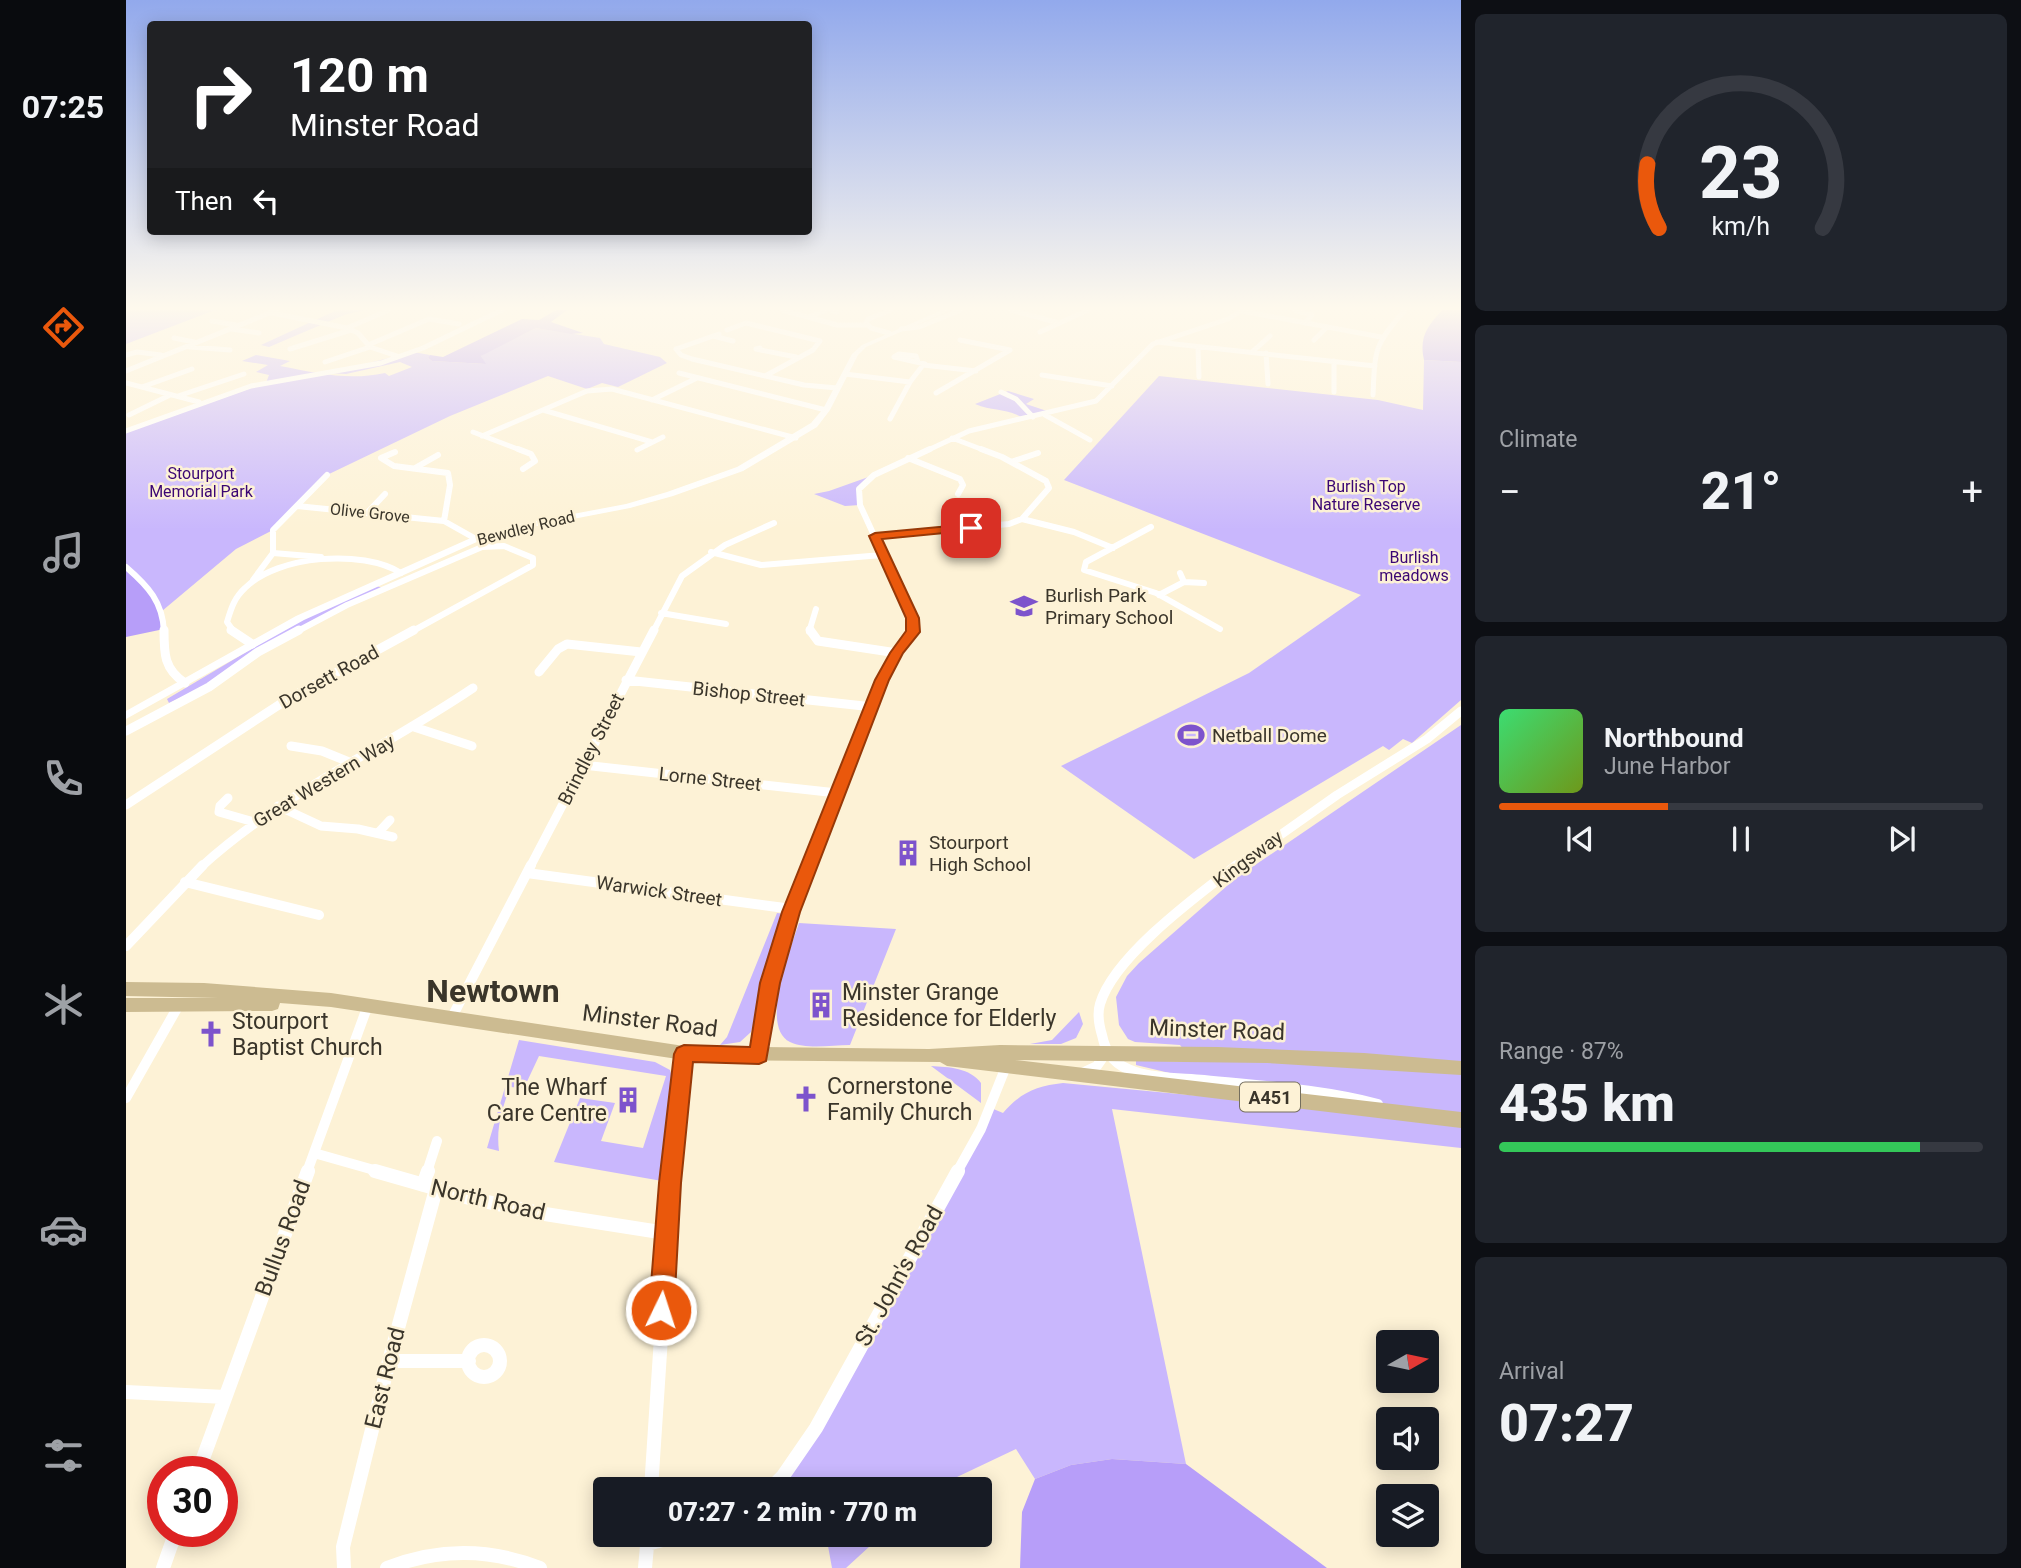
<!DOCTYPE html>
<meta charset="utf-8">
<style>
:root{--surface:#171b24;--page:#20242c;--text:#f1f3f6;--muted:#9ea1a6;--line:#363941;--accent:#ea580c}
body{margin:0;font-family:Roboto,sans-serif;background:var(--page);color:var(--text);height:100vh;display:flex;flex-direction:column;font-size:26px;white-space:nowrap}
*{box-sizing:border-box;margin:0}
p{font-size:23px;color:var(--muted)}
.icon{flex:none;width:38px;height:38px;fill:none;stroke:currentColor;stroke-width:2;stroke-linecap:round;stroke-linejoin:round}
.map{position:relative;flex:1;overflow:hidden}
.sheet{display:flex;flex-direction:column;gap:14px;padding:14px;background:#0d0f14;width:560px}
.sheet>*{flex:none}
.guide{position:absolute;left:21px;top:21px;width:665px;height:214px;border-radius:7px;box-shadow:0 4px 18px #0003;background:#202124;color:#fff;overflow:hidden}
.needle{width:46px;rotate:81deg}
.buttons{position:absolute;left:1250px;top:1330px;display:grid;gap:14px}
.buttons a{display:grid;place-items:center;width:63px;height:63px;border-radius:7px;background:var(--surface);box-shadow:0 4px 18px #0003;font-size:35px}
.speed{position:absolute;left:21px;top:1456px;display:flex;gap:14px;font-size:35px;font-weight:700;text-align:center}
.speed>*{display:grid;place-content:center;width:91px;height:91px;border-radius:50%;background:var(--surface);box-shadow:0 4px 18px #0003;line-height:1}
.speed .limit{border:10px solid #d22;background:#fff;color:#111}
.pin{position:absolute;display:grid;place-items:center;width:60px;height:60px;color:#fff;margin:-30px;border-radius:14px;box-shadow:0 4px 10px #0006}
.me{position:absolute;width:77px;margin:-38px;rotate:4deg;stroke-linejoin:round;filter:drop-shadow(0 0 5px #0008)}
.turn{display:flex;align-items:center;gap:24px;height:147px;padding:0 28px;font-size:32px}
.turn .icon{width:91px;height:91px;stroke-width:2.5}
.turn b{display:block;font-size:49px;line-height:60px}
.then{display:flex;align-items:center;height:66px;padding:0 28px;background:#0003;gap:14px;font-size:26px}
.big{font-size:52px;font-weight:800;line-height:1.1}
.sheet .card{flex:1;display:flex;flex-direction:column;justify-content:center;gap:10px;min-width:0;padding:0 24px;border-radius:10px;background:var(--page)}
.sheet .dial{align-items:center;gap:0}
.dial svg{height:182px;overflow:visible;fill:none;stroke:var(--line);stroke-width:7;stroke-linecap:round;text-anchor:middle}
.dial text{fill:var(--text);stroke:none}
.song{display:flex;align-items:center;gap:21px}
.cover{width:84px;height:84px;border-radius:10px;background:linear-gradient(135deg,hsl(140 70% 55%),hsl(80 70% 35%))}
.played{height:7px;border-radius:4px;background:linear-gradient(90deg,var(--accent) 35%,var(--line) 35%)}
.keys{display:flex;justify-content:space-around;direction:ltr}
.heat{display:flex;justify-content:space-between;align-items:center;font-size:38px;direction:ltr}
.charge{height:10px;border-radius:5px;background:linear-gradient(90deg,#34c759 87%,var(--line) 0)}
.trip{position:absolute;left:467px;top:1477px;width:399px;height:70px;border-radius:7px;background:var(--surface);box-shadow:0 4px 18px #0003;font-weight:800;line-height:70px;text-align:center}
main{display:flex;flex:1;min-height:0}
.menu{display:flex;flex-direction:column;width:126px;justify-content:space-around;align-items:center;background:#090b0e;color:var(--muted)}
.menu .icon{width:49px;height:49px}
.menu .selected{color:var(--accent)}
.menu b{font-size:32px;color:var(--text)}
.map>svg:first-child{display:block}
.green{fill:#c9b7fd}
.forest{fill:#b79ef9}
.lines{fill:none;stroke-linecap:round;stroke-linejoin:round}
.minor-far4{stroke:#fff;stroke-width:5}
.minor-far3{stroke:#fff;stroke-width:6}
.minor-far2{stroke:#fff;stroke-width:9}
.minor-far1{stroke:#fff;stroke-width:10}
.minor{stroke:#fff;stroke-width:14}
.secondary{fill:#fff;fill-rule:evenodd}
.primary{fill:#ccbb91;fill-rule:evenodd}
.route{fill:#ea580c;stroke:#983908;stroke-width:2}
.labels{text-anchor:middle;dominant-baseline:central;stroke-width:5;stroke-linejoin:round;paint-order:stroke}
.far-park-label{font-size:16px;fill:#3a0674;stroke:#fdf2d6}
.far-street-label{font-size:16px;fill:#3a352a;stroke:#fdf2d6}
.shield{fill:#fdf2d6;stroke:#746e5e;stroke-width:2}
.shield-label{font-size:18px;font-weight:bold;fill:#3a352a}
.poi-label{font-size:19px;fill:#3a352a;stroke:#fdf2d6;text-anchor:start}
.street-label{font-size:19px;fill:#3a352a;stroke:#fdf2d6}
.near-poi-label{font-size:23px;fill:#3a352a;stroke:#fdf2d6;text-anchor:start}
.near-street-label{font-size:23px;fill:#3a352a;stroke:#fdf2d6}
.near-district-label{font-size:32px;font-weight:bold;fill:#3a352a;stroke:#fdf2d6}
</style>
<main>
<nav class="menu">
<b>07:25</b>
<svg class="icon selected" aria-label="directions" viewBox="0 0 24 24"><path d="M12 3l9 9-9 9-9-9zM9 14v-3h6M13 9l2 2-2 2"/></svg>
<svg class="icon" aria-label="music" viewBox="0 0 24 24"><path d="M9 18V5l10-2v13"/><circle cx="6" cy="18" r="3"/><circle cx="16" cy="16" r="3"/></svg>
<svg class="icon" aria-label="phone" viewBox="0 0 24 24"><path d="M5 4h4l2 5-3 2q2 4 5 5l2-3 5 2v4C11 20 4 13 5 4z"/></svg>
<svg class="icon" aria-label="climate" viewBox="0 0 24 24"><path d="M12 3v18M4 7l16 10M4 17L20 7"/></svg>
<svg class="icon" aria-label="car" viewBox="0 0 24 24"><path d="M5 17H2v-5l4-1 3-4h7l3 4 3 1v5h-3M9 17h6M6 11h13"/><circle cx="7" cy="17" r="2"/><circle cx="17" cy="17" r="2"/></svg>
<svg class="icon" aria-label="filters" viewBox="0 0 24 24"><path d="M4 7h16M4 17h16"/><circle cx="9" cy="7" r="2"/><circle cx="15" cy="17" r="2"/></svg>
</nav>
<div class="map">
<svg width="1335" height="1568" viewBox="0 0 1335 1568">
<rect width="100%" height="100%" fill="#fdf2d6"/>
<path class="green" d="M 0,310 L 89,310 L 0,344 Z
M 211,310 L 238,310 L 218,315 L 143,347 L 135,345 Z
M 410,328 L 474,338 L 478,344 L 534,357 L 541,363 L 492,387 L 476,383 L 461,389 L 422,376 L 324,416 L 201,475 L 147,530 L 110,549 L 36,611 L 0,567 L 0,431 L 140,383 L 143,375 L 130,372 L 142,365 L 116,361 L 130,355 L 164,361 L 154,366 C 191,373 222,381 259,373 L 263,376 L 286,367 L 274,362 L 220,374 L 203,373 L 287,352 L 304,355 L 302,358 L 306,361 L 359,364 L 355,356 L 359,353 Z
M 1298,360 L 1335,362 L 1335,700 L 1286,743 L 1277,739 L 1263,750 L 1257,746 L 1068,859 L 935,766 L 1123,673 L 1235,595 L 938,480 L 1033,376 L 1252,400 L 1297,410 Z
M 882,391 L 908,399 L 900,404 L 927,413 L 899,419 C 879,407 868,412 849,404 Z
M 748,475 L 733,489 L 734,505 L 719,506 L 688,494 L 703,491 Z
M 251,586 L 256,588 C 182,622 117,670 43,703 L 41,699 L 176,619 Z
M 1335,725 L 1335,1148 L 986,1109 L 1060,1464 L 986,1459 L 945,1465 L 909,1479 L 890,1449 L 831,1477 L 816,1489 L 693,1489 L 657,1476 L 865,1108 L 877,1113 C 895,1092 911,1086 937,1083 L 1074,1096 L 1073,1080 L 1010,1065 L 1010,1060 L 1016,1060 L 1061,1062 L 1061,1054 L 1054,1045 L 1009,1042 L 1002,1039 L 993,1025 L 990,997 L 1001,976 L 1013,963 L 1110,878 Z
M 651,913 L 658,914 L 625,1032 L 614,1042 L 594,1045 L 601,1037 Z
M 673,923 L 770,929 L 724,1045 C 706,1045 681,1050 664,1042 C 633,1027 665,947 673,923 Z
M 953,1012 L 957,1024 L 950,1038 L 935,1044 L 904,1044 L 926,1040 Z
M 393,1040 L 529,1062 L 544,1070 L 547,1081 L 536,1181 L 428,1162 L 454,1098 L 489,1103 L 475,1141 L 517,1148 L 540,1076 L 413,1056 L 398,1088 L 384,1087 C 376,1109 370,1128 373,1151 L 361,1148 Z
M 805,1066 C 823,1067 844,1068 855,1083 L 855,1103 Z
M 700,1535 L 756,1535 L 720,1568 L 706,1568 Z"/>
<path class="forest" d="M 430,310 L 441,310 L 425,322 L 457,333 L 445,334 L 410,328 L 355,356 L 360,364 L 306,361 L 302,358 L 304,355 L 317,357 L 396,319 L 413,320 Z
M 1316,310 L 1335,310 L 1335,362 L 1298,360 C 1293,337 1301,327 1316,310 Z
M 0,567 L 24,587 L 38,629 L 0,637 Z
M 986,1459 L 1060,1464 L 1201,1568 L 894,1568 L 896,1512 L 909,1479 L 945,1465 Z"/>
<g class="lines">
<path class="minor-far4" d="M 656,310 L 711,325 L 740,325
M 704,310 L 711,312
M 885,310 L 933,323
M 1168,310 L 1186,315 L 1179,323
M 1116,311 L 1255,337
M 146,313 L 221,328 L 232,333 L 244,347 L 271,356
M 683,317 L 700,310
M 86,321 L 110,325
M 221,328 L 263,310
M 105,329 L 133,333
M 775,329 L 793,327 L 835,310
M 601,330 L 620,323 L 694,341 L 687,350 L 639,376
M 914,332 L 962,310
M 763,333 L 745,328 L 740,323 L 742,319 L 765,310
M 587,336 L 607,341
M 48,338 L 68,342
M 1188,340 L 1201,327
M 1031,342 L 1249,366
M 242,345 L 303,319 L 333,324
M 64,347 L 104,350
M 1072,347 L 1073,377
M 634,348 L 630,349 L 670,357
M 164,349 L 225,330
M 550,349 L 555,355 L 566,359 L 678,385 L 711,388
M 550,349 L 593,334
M 1126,352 L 1144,336
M 1140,353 L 1142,384
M 0,355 L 11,352 L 35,355
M 1208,361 L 1208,392
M 199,362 L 244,347
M 792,362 L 790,356 L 773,354 L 768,357 L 799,364
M 0,371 L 151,310
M 553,373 L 700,410
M 719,374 L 784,382
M 916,375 L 986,386
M 0,383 L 73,402
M 16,387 L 66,369
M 875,392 L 890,399 L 907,417
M 810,393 L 884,350 L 834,340
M 1247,395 C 1249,349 1248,345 1279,310
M 52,396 L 118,374
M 526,400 L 571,378
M 417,410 L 526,442
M 3,415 L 44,395
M 919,415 L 964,440
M 764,419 L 784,382 L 797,365 L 850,371
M 0,431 L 125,386 L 255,363 L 297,348 L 376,310
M 347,432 L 397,451
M 356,436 L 461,391 L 486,389 L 670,438
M 826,438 L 860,451
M 511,450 L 537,437
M 800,451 L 843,431 L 970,401 L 1027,344 L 1102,319 L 1116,310"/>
<path class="minor-far3" d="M 392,449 L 405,454 L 409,461 L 397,469
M 269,452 L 255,458 L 268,466 L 322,473 L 324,485 L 318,521
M 782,458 L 834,479 L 837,485 L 832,494
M 885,462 L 912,453
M 289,468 L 312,455
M 171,506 L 318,521 L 350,539
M 241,513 L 259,494
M 896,519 L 948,532 L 987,548
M 1025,527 L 960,562 L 958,570 L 1030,593 L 1094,629
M 749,536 L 883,524 L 896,519 L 923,488 L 920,481 L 876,457 L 855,449
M 585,552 L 635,565 L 756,555
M 147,553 L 195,557
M 0,567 C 22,586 37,602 38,632
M 1054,573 L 1058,582 L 1078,583
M 127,580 L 147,553 L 147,530 L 201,475
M 1033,595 L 1058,582
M 535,613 L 600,624
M 108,632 L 101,622 C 105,609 108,598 119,588 C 152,555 236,549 275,573
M 170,632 L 221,605 L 356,547 L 378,546 L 407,558 L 407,565 L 285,632
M 527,632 L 556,576 L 599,545 L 648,523
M 683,632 L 690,609
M 787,632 L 786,618 L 734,505 L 733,489 L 748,475 L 804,449"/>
<path class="minor-far2" d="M 38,630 C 38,654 38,669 59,683
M 105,630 L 126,644
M 684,630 L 692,641 L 771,653
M 413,672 L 432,649 L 441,644 L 515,652
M 500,680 L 747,707
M 288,727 L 346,746
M 0,731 L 83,687 L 132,652 L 173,630
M 165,746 L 196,751 L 223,762
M 457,765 L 711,793
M 102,798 L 94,806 L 93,812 L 128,822
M 0,805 L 162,699 L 288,630
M 152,806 L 195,826 L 232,829 L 267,837
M 252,833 L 264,820
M 75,867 C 156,793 257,749 347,688
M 404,867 L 528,630
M 683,867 L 756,680 L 787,630
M 1109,867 L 1211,795 L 1301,739 L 1335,711"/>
<path class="minor-far1" d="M 1111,865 C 1072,895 988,956 974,1004 C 971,1014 973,1025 976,1035 C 980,1055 990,1066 1010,1072 C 1032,1079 1056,1078 1078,1080 C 1137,1086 1195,1089 1252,1104
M 401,873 L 666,909
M 59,882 L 193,915
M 0,946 L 77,865
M 326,1017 L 405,865
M 633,1055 L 653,957 L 684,865
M 956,1073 L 971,1066 L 980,1053
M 0,1098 L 54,1003
M 188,1153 L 255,1172
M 181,1172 L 242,1005
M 301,1172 L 311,1141
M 546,1172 L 558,1053
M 831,1172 L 855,1129 L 881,1064"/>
<path class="minor" d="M 249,1171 L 347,1199 L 419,1214 L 540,1233
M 297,1185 L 302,1171
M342 1361a16 16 0 1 1 32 0a16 16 0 1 1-32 0Z
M 263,1361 L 343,1361
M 0,1392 L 99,1397
M 72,1472 L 182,1171
M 525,1489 L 546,1171
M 644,1489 L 657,1476 L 690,1428 L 832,1171
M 521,1544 L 556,1535
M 37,1568 L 50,1531
M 218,1568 L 217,1547 L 263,1361 L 310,1189
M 261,1568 C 312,1548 363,1548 414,1568
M 519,1568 L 522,1535"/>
<path class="secondary" d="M 816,310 L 825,310 L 740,347 L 732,355 L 704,410 L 691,427 L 617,471 L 547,496 L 504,508 L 395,529 L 353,541 L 178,620 L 0,719 L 0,711 L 170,616 L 347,537 L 394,524 L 500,504 L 541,492 L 611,467 L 685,423 L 697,409 L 726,354 L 736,345 Z"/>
<path class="primary" d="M 0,982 L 78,983 L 205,993 L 558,1046 L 803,1049 L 874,1045 L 1092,1047 L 1238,1053 L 1335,1061 L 1335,1075 L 1141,1063 L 889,1060 L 1335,1112 L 1335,1128 L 821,1066 L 814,1062 L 558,1060 L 205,1007 L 154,1003 L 152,1009 L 146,1011 L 0,1012 L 0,998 L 92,998 L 0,996 Z"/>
</g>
<linearGradient id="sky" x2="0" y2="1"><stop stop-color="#92a9ec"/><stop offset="0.58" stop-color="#fef9ed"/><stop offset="1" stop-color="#fef9ed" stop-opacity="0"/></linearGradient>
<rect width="1335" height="530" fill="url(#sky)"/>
<path class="route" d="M 845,524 L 851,528 L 849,530 L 756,539 L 793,618 L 794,632 L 777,653 L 763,680 L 674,912 L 654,983 L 640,1061 L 633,1064 L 567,1062 L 555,1183 L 548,1310 L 544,1318 L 535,1322 L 526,1318 L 523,1310 L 533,1183 L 548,1054 L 551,1048 L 558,1045 L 624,1047 L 634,983 L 656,912 L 749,680 L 764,653 L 780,631 L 780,618 L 743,536 L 749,533 Z"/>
<defs>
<g id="school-bare" transform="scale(2.1)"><path d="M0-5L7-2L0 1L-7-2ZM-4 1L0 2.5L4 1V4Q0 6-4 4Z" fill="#7d53cc" stroke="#fdf2d6" stroke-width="2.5" paint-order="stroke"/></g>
<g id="stadium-bare" transform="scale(2.1)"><path d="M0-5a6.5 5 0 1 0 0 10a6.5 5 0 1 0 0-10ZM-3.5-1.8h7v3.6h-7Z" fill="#7d53cc" stroke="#fdf2d6" stroke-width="2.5" paint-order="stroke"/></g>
<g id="building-bare" transform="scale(2.1)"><path d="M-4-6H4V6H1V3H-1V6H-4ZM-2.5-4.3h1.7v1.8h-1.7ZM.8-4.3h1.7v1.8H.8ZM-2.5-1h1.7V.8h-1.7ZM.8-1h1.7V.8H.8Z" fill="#7d53cc" stroke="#fdf2d6" stroke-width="2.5" paint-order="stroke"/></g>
<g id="church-bare" transform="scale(2.1)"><path d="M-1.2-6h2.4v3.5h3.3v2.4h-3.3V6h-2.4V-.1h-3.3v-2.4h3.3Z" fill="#7d53cc" stroke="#fdf2d6" stroke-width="2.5" paint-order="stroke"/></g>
</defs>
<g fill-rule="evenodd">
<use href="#school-bare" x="898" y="606"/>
<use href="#stadium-bare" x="1065" y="735"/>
<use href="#building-bare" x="782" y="853"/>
<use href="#building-bare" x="695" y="1005"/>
<use href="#church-bare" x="85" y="1034"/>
<use href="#church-bare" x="680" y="1099"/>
<use href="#building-bare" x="502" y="1100"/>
</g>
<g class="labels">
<g class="far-park-label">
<text x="75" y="473">Stourport<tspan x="75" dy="18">Memorial Park</tspan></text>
<text x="1240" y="486">Burlish Top<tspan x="1240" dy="18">Nature Reserve</tspan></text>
<text x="1288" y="557">Burlish<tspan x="1288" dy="18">meadows</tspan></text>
</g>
<g class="far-street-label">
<text transform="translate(244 513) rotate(6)">Olive Grove</text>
<text transform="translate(400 528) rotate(-14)">Bewdley Road</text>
</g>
<rect class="shield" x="1114" y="1082.5" width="60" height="29" rx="5"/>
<g class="shield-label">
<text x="1144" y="1097">A451</text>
</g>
<g class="poi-label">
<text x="919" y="595">Burlish Park<tspan x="919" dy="22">Primary School</tspan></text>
<text x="1086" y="735">Netball Dome</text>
<text x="803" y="842">Stourport<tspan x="803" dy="22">High School</tspan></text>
</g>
<g class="street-label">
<text transform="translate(203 677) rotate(-29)">Dorsett Road</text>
<text transform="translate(623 694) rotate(6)">Bishop Street</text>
<text transform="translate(465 749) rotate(-63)">Brindley Street</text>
<text transform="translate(584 779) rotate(6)">Lorne Street</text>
<text transform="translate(198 781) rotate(-31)">Great Western Way</text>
<text transform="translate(1122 859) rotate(-37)">Kingsway</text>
<text transform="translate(533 891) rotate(8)">Warwick Street</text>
</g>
<g class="near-poi-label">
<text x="716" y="992">Minster Grange<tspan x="716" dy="26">Residence for Elderly</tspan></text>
<text x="106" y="1021">Stourport<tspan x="106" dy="26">Baptist Church</tspan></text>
<text x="701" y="1086">Cornerstone<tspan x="701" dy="26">Family Church</tspan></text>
<text x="481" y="1087" text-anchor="end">The Wharf<tspan x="481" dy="26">Care Centre</tspan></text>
</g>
<g class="near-street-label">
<text transform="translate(524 1021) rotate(7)">Minster Road</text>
<text transform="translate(1091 1030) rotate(2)">Minster Road</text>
<text transform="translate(362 1200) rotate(13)">North Road</text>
<text transform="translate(157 1238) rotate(-70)">Bullus Road</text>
<text transform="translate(773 1276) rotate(-61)">St. John's Road</text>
<text transform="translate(259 1378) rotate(-76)">East Road</text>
</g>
<g class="near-district-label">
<text x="367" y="991">Newtown</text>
</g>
</g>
</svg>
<div class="buttons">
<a><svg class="needle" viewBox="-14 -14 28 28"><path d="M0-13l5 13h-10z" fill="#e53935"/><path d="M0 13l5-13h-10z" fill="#9ea1a6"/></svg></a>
<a><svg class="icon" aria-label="sound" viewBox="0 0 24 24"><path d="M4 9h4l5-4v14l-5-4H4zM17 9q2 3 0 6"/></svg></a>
<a><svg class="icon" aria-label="layers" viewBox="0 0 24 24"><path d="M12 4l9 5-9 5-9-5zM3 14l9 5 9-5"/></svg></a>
</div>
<div class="speed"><div class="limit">30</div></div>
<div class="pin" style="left:845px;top:528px;background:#d93025"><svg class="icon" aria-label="arrive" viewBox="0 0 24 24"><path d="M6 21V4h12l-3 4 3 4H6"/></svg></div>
<svg class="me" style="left:535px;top:1310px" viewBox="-20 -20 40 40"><circle r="17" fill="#ea580c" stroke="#fff" stroke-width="3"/><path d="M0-11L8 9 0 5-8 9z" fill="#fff"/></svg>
<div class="trip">07:27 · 2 min · 770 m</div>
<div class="guide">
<div class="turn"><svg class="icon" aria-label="right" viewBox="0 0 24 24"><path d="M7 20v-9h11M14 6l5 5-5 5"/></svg><div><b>120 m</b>Minster Road</div></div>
<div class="then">Then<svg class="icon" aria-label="left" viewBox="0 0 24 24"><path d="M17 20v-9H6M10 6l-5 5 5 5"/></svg></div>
</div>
</div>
<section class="sheet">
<div class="card dial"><svg viewBox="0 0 100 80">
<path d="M14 69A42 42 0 1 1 86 69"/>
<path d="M14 69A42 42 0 0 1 9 41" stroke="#ea580c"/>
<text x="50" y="56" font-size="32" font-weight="700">23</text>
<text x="50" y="72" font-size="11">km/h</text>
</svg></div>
<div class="card"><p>Climate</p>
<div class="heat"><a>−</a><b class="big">21°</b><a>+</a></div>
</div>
<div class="card">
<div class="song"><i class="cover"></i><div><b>Northbound</b><p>June Harbor</p></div></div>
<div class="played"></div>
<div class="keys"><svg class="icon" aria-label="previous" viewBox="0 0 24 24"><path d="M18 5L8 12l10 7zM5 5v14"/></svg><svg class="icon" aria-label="pause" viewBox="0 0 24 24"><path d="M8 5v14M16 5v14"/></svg><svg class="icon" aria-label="next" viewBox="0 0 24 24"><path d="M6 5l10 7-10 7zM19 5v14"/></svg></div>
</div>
<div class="card"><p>Range · 87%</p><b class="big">435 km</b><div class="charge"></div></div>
<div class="card"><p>Arrival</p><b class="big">07:27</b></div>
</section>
</main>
